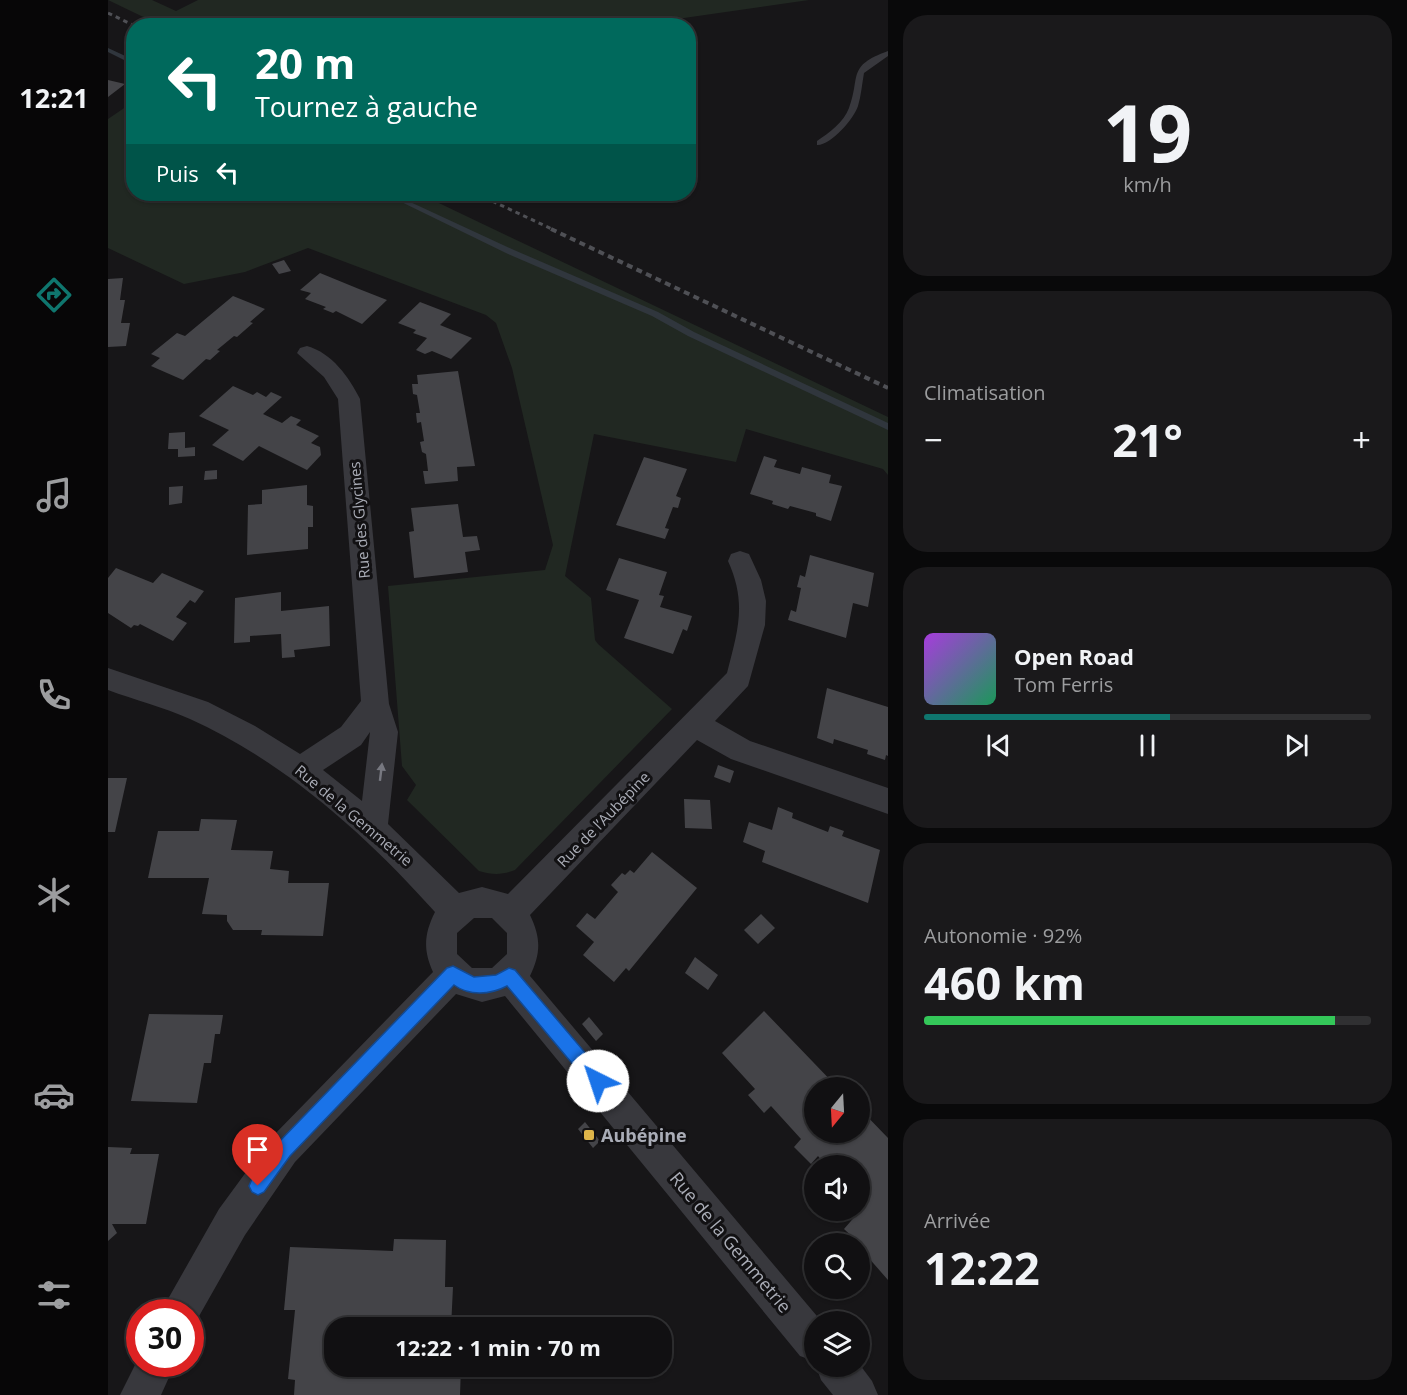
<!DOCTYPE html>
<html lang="fr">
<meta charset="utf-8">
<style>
:root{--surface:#111012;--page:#1a191b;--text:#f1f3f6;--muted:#9c9d9f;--line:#303032;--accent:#0f766e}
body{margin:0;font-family:"Open Sans",sans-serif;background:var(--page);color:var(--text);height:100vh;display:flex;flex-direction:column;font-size:22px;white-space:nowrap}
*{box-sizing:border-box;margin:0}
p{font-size:20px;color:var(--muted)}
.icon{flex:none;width:33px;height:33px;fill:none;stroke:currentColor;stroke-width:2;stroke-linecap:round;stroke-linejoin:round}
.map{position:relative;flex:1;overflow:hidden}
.details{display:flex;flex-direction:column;gap:15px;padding:15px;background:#09090a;width:519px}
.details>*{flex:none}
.hud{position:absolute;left:18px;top:18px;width:570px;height:183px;border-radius:24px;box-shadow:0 2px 4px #0004,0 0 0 2px var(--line);background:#00695c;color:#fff;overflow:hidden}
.needle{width:39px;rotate:198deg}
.fabs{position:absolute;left:696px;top:1077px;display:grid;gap:12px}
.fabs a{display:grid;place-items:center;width:66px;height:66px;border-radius:50%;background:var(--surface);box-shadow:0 2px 4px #0004,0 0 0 2px var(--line);font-size:30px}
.speed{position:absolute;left:18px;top:1299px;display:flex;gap:12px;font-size:30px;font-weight:700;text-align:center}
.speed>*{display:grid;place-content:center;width:78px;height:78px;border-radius:50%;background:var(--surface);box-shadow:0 2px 4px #0004,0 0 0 2px var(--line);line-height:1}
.speed .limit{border:9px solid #d22;background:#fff;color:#111}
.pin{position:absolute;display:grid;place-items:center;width:51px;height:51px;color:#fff;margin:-62px -26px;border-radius:50% 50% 50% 0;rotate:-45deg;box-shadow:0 0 6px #0007}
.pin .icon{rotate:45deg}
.me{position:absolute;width:66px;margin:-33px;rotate:319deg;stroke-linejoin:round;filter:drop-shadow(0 0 4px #0008)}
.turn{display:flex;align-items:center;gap:21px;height:126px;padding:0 30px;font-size:27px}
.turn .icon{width:78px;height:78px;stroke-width:2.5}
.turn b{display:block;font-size:42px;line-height:51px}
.then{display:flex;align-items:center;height:57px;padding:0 30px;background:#0003;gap:12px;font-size:22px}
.big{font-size:45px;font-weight:700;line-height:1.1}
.details .tile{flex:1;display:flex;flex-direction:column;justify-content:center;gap:9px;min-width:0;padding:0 21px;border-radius:24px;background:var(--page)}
.details .dial{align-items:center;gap:0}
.dial b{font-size:78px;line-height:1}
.song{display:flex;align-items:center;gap:18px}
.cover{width:72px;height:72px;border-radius:9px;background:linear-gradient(135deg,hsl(280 70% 55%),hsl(150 70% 35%))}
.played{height:6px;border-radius:3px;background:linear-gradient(90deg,var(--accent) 55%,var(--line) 55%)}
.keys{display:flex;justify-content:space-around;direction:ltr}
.heat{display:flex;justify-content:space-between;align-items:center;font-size:33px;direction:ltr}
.charge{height:9px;border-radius:4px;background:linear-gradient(90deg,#34c759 92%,var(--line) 0)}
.trip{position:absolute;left:216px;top:1317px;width:348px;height:60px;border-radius:24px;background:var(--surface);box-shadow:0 2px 4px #0004,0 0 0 2px var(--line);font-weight:700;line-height:60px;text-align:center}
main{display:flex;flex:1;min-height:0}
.tabs{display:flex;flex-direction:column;width:108px;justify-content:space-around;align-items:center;background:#070607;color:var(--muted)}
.tabs .icon{width:42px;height:42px}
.tabs .active{color:var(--accent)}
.tabs b{font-size:27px;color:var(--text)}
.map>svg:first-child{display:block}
.green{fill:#212822}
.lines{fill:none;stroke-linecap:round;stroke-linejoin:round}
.stream{fill:#30363d;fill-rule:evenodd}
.building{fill:#444448}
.service{fill:#38383d;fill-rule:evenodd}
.minor{fill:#38383d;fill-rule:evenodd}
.rail-far1{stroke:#4f5055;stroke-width:3;stroke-dasharray:4.5 4;stroke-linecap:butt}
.rail{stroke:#4f5055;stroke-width:4;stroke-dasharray:6 4.5;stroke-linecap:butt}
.oneway{fill:#777880}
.route{fill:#1a73e8;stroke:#114b97;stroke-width:1.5}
.poi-dot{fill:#deb549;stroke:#121113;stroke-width:2}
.labels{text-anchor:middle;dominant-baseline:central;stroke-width:6;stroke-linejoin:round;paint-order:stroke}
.street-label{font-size:15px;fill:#aaadb7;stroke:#121113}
.near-poi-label{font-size:18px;font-weight:bold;fill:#aaadb7;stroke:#121113;text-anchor:start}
.near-street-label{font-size:18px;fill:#aaadb7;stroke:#121113}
</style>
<main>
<nav class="tabs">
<b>12:21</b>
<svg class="icon active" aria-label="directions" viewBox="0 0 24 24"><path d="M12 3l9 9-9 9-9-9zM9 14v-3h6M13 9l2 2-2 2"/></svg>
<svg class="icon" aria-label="music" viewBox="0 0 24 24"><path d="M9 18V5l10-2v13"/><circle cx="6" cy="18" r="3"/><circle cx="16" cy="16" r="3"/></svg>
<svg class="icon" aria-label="phone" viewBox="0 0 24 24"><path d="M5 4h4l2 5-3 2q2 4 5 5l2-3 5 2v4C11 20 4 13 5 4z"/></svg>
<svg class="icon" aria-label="climate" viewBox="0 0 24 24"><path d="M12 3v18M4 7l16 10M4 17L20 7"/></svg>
<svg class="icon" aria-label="car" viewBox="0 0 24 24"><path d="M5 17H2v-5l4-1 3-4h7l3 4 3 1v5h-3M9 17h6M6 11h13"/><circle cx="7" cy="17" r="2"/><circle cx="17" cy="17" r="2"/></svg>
<svg class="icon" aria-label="filters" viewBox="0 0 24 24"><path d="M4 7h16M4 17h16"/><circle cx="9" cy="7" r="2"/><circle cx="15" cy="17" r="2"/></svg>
</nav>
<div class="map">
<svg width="780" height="1395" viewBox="0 0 780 1395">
<rect width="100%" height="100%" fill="#171618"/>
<path class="green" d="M 0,0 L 44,0 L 68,11 L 90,0 L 701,0 L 562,20 L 560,26 L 54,26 Z
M 25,102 L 26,194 L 312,194 L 780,417 L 780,475 L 775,469 L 638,429 L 628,462 L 486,434 L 457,576 L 483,598 L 487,640 L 490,644 L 564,709 L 407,870 C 394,875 385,875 371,871 L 299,800 L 308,785 L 294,766 L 280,586 L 437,570 L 445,545 L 404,368 L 388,323 L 378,315 L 200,248 L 137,272 L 76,284 L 0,248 L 0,119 Z"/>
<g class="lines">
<path class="stream" d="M 0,48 L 26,60 L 26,65 L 0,52 Z
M 277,194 L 285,194 L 406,250 L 550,312 L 586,332 L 780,423 L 780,430 L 580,336 L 544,316 L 400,254 Z"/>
</g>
<path class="building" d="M 0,80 L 17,84 L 0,97 Z
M 176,260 L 183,271 L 171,274 L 164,264 Z
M 212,273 L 251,289 L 279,300 L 254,324 L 228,311 L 225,313 L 215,309 L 218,307 L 197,299 L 203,293 L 192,290 Z
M 15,278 L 12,300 L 17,300 L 13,323 L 22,323 L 18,346 L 0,347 L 0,279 Z
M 125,296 L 157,309 L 142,322 L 145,323 L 129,337 L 126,336 L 109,350 L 112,351 L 102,360 L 98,359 L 75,380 L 43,366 L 52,358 L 43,354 L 69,333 L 77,336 Z
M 312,302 L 343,314 L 332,325 L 364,338 L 343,359 L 324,351 L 317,354 L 308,350 L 319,338 L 305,333 L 308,330 L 290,323 Z
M 350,371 L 367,466 L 349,467 L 350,481 L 317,484 L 315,471 L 320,471 L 318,454 L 314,452 L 312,442 L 316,441 L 313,422 L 309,423 L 308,413 L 312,413 L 309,395 L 305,394 L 304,384 L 310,384 L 309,375 Z
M 125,386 L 145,395 L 149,392 L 158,397 L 163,392 L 174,397 L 155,414 L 174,423 L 183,416 L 193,420 L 188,425 L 211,436 L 203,443 L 212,447 L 213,455 L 199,470 L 151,446 L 135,461 L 104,445 L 121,430 L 91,416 Z
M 77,432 L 77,448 L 87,447 L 87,456 L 70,457 L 70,449 L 60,449 L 61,433 Z
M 656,456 L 669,460 L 666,467 L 692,474 L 694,467 L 723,475 L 721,483 L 734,486 L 723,521 L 708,516 L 708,513 L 682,506 L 680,509 L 664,504 L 665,501 L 642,494 Z
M 536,457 L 579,469 L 568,496 L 573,498 L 570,508 L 565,507 L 557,528 L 561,529 L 557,539 L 508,525 Z
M 109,470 L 109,479 L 96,480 L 97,471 Z
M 199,485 L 199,505 L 205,506 L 205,527 L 200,527 L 200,549 L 139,555 L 140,505 L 154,504 L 154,490 Z
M 75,486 L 74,503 L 61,505 L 61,487 Z
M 350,504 L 355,537 L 369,536 L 372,550 L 357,552 L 360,572 L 306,578 L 301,532 L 306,531 L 303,508 Z
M 702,555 L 766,573 L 760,607 L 745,603 L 738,638 L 680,620 L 683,610 L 688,612 L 693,588 L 689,587 L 692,575 L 697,577 Z
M 511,558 L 559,572 L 551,595 L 556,596 L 552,607 L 584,616 L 579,631 L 575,629 L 565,654 L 516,638 L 531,600 L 498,590 Z
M 8,568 L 45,583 L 54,573 L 96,591 L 87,603 L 82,600 L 68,617 L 79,623 L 65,641 L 32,624 L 30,626 L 26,625 L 23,628 L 0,613 L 0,578 Z
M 173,592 L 173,611 L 221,606 L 222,646 L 186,650 L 187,657 L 174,658 L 173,634 L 142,636 L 142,642 L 126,643 L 127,598 Z
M 719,688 L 780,707 L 780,756 L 778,755 L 777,760 L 759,754 L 760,750 L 726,739 L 725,744 L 709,738 Z
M 610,765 L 626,771 L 622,783 L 606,777 Z
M 0,778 L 19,778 L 7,832 L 0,832 Z
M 576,799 L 602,800 L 604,829 L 577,828 Z
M 670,807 L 685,813 L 684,818 L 720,832 L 722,826 L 736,831 L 734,836 L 772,850 L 760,903 L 654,862 L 657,851 L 635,842 L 641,822 L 664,830 Z
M 93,819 L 129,820 L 123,850 L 165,851 L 162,869 L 181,871 L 180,883 L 221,883 L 215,936 L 153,935 L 154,930 L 125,930 L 119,921 L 119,915 L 94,914 L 101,878 L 40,878 L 50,831 L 91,831 Z
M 544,852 L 589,888 L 521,971 L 518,968 L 506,982 L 475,955 L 486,942 L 468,926 L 479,913 L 487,919 L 510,892 L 503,885 L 514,873 L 517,875 L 522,870 L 526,873 Z
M 653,914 L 667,928 L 650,944 L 636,930 Z
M 587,957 L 610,975 L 600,990 L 577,973 Z
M 656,1011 L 730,1088 L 706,1088 L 706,1132 L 752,1132 L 752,1109 L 780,1138 L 780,1280 L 759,1256 L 752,1244 L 736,1229 L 756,1206 L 752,1201 L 752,1166 L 718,1166 L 710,1156 L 703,1164 L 686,1147 L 693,1139 L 663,1106 L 656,1113 L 640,1095 L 647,1089 L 614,1053 Z
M 41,1014 L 115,1015 L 112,1034 L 107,1034 L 103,1063 L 96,1063 L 89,1103 L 23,1101 Z
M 481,1017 L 495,1034 L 488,1041 L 474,1024 Z
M 477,1122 L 492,1141 L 485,1148 L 470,1129 Z
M 0,1147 L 24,1148 L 22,1154 L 51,1154 L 38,1224 L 4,1224 L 9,1233 L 0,1241 Z
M 286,1239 L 338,1240 L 337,1287 L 345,1287 L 343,1328 L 226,1328 L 226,1366 L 353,1366 L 352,1395 L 186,1395 L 187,1380 L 180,1379 L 187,1310 L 176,1310 L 182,1247 L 285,1251 Z"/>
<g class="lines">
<path class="service" d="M 780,51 L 780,56 L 756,73 C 754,84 753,96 750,106 C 746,119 722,146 709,145 L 709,141 C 721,133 736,122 741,108 C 753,77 738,66 780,51 Z"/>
<path class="minor" d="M 199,346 C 224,353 241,377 252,399 L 281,704 L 290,732 L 280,824 L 351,893 L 374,887 L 400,894 L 619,673 C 630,630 639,603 620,561 L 623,554 L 632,551 L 641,554 L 653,580 L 658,601 L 657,625 L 640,686 L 607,721 L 642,741 L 780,788 L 780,814 L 623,759 L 589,740 L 422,915 C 433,938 433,953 422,976 L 714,1322 L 706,1322 L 706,1361 L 692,1356 L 397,996 L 374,1002 L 348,994 L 187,1162 L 137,1235 L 86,1325 L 82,1327 L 82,1312 L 54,1312 L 60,1299 L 111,1209 L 163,1138 L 325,972 C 315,950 316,934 327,912 C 258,835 177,762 82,719 C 55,707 27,700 0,690 L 0,668 L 100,702 L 147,726 L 192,754 L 233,727 L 253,701 L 230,399 L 216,377 L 189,353 L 192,348 ZM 262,732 L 254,801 L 215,770 L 253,745 ZM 366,918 L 384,918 L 399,933 L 399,954 L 384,968 L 364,968 L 349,954 L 349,933 Z
M 32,1355 L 32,1364 L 67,1364 L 53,1395 L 12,1395 Z
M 752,1365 L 764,1381 L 770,1395 L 725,1395 L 713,1380 L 708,1366 Z"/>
<path class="rail-far1" d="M 0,13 L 27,26
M 369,194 L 446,230"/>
<path class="rail" d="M 443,229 L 780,388"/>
</g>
<defs><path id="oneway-solid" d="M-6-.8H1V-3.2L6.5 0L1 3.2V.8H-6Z" transform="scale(1.5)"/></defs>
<use class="oneway" href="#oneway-solid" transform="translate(273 772) rotate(-83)"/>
<path class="route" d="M 345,966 L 366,977 L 388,975 L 401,968 L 407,970 L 496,1075 L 498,1081 L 496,1087 L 490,1089 L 484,1087 L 399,986 C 382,995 361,996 346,985 L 182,1156 L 156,1192 L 150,1195 L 144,1192 L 141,1186 L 144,1179 L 169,1144 L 339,968 Z"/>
<rect class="poi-dot" x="475" y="1129" width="12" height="12" rx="3"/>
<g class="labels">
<g class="street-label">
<text transform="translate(251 520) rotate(-95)">Rue des Glycines</text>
<text transform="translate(246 815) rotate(40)">Rue de la Gemmetrie</text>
<text transform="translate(495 819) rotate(-46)">Rue de l’Aubépine</text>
</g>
<g class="near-poi-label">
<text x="493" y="1135">Aubépine</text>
</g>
<g class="near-street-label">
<text transform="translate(623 1242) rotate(50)">Rue de la Gemmetrie</text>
</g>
</g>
</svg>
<div class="fabs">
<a><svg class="needle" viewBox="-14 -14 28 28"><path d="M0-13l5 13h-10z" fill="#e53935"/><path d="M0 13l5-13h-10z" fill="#9c9d9f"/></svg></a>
<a><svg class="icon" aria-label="sound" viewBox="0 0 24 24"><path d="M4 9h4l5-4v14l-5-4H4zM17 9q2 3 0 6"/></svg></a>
<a><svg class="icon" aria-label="search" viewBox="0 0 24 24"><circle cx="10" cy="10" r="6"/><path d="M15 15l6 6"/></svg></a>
<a><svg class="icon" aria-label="layers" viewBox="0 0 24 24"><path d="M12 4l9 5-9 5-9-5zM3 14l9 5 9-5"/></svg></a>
</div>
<div class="speed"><div class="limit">30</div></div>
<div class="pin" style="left:150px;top:1186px;background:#d93025"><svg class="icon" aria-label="arrive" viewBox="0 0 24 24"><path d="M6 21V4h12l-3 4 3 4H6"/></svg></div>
<svg class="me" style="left:490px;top:1081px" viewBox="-20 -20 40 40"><circle r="19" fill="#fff"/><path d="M0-13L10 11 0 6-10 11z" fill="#1a73e8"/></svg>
<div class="trip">12:22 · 1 min · 70 m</div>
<div class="hud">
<div class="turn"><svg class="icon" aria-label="left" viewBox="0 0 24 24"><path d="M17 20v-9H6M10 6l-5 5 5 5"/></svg><div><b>20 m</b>Tournez à gauche</div></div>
<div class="then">Puis<svg class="icon" aria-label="left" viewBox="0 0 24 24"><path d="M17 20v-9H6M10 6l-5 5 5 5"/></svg></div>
</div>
</div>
<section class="details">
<div class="tile dial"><b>19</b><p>km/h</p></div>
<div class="tile"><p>Climatisation</p>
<div class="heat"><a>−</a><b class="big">21°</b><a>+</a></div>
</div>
<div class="tile">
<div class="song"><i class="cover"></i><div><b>Open Road</b><p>Tom Ferris</p></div></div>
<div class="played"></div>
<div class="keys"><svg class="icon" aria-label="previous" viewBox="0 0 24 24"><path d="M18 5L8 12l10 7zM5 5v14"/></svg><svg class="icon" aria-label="pause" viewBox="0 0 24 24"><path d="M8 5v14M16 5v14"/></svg><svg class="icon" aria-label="next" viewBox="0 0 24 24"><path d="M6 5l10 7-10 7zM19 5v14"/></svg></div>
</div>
<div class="tile"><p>Autonomie · 92%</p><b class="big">460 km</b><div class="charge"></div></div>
<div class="tile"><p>Arrivée</p><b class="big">12:22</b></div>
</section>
</main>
